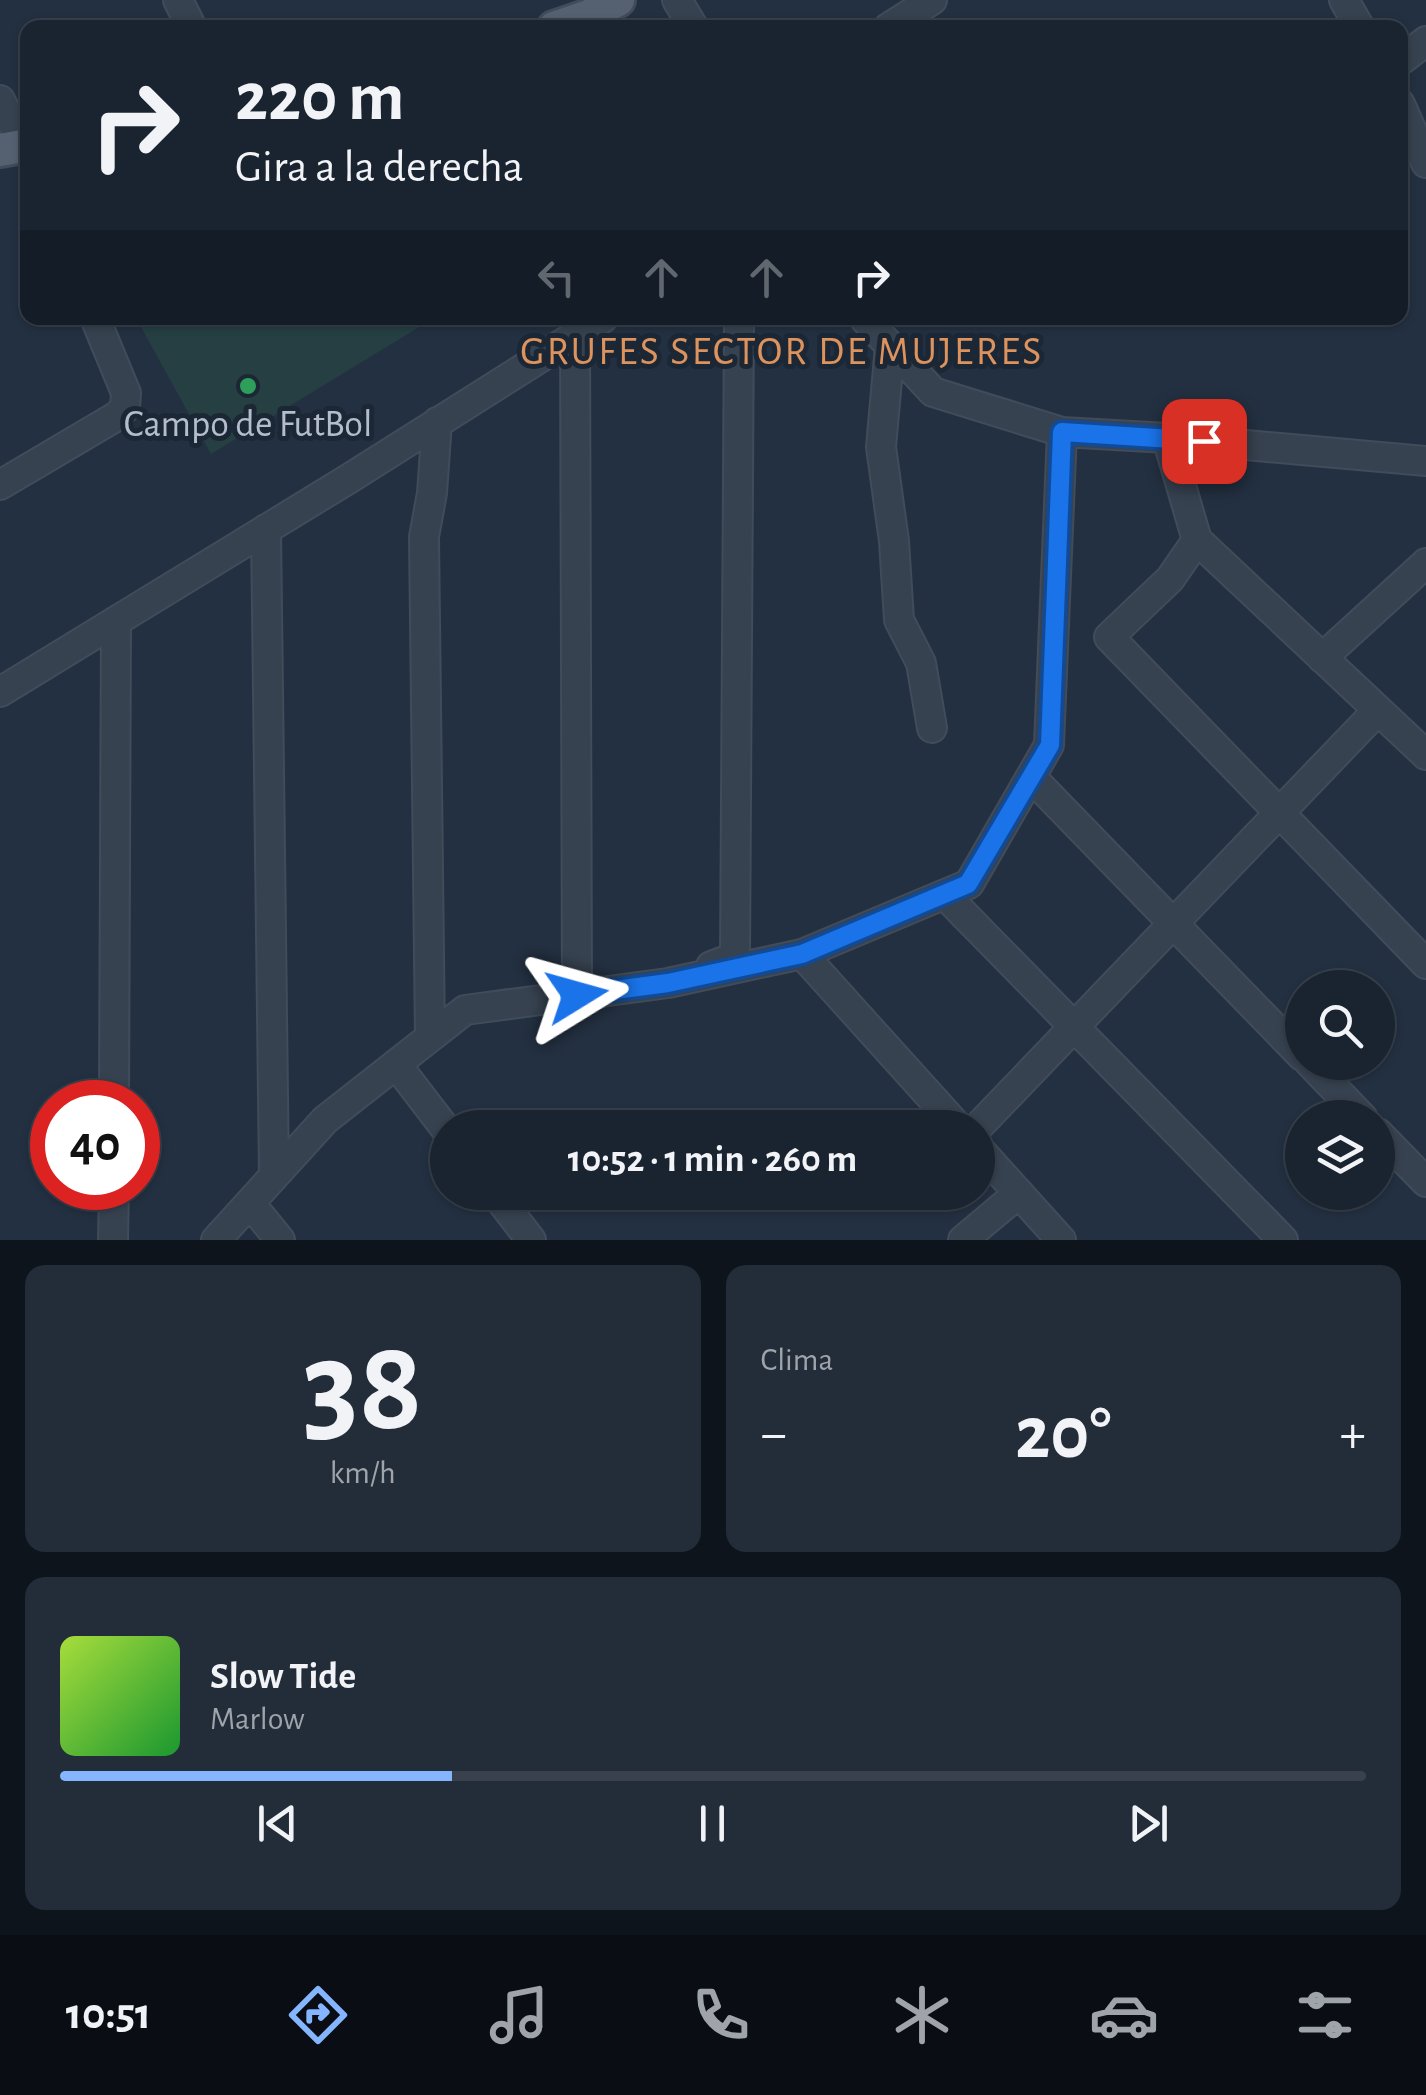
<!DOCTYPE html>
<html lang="es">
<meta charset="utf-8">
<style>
:root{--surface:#1a2431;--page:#232c39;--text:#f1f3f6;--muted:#9fa4ab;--line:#38414d;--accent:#85b5ff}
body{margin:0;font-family:"Alegreya Sans",sans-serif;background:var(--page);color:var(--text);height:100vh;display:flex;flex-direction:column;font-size:38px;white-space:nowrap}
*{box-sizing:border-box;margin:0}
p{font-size:32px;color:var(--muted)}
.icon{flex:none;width:55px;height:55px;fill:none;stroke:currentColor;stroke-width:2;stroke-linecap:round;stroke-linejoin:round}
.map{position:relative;height:1240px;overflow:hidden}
.panel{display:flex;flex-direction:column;gap:25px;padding:25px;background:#0e141b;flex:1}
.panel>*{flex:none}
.guide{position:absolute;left:20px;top:20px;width:1388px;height:305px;border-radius:20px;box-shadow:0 2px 8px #0004,0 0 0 2px var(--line);background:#1a2431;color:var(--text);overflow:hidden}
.buttons{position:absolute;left:1285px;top:970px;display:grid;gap:20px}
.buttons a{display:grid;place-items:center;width:110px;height:110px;border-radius:50%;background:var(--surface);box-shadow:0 2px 8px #0004,0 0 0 2px var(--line);font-size:50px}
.speed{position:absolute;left:30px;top:1080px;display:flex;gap:20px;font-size:50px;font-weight:700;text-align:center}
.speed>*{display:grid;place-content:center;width:130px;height:130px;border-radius:50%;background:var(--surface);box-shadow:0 2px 8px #0004,0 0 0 2px var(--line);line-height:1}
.speed .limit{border:15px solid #d22;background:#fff;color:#111}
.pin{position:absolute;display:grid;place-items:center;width:85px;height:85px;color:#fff;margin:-42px;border-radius:20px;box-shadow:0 5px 15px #0006}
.me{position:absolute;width:110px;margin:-55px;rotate:82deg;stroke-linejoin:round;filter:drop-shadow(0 0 8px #0008)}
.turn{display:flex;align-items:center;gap:35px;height:210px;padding:0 50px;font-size:45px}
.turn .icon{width:130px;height:130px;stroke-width:2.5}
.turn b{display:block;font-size:70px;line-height:85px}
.lanes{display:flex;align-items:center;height:95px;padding:0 50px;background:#0003;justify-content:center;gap:50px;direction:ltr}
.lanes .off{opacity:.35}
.big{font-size:75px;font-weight:600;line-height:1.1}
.panel .card{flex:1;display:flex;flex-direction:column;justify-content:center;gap:15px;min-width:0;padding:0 35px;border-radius:20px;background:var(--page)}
.panel .dial{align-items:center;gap:0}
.dial b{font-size:130px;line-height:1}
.song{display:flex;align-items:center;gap:30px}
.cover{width:120px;height:120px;border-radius:15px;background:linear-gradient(135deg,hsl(80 70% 55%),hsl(130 70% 35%))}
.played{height:10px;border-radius:5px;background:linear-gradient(90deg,var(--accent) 30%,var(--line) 30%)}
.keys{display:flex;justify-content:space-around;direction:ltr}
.heat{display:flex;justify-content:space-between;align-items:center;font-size:55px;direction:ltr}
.panel .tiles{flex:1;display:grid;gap:25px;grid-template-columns:1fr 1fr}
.card:last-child{grid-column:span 2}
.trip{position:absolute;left:430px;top:1110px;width:565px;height:100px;border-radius:50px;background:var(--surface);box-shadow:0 2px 8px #0004,0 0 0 2px var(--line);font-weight:600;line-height:100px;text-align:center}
.tab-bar{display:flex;height:160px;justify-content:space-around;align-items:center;background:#0a0e14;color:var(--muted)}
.tab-bar .icon{width:70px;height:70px}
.tab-bar .active{color:var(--accent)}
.tab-bar b{font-size:45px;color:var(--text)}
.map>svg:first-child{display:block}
.green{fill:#253f42}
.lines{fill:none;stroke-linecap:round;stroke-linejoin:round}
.minor-casing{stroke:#414b5a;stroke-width:32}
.major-casing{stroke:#414b5a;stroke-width:38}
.minor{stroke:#374250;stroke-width:28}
.major{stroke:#556171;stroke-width:32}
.route-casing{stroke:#114b97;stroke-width:25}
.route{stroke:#1a73e8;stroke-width:18}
.leisure-dot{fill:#2e9e5b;stroke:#1c2736;stroke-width:4}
.labels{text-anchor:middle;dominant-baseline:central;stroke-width:10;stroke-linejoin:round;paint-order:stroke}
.poi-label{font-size:38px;fill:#b4bdcb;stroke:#1c2736}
.neighbourhood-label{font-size:40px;letter-spacing:2.5px;fill:#dd935d;stroke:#1c2736}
</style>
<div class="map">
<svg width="1426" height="1240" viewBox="0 0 1426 1240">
<rect width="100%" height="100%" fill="#233041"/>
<path class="green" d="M 136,318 L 434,318 L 211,454 Z"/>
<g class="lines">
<g class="minor-casing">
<path id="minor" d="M 178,0 L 192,28
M 677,0 L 694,28
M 1344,0 L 1360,28
M 888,28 L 932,0
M 1400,61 L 1426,41
M 0,100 L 28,153
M 1400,104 L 1426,163
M 864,318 L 933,392 L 1062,432 L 1167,438 L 1426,461
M 575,335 L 577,995
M 890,346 L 881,447 L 894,541 L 899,620 L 921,663 L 932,728
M 1167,438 L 1197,540 L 1426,755
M 0,485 L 117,416 L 125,408 L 126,393 L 95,318
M 266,529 L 274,1176
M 1197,540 L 1170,579 L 1109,637 L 1426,964
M 1322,658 L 1426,563
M 0,692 L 350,478 L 603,318
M 1031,777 L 1302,1056
M 945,895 L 1283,1240
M 802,954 L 959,1128
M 711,966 L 735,957 L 739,318
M 430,1037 L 424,537 L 432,493 L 437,422
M 1309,1062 L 1363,1118
M 396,1064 L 448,1132
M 114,1102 L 116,621
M 977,1128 L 1378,710
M 1378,1133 L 1426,1182
M 978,1148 L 1061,1240
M 494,1192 L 531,1240
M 250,1203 L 280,1240
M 113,1240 L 114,1188
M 216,1240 L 325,1120 L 465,1010 L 668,983 L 802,954 L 969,884 L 1049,745 L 1062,432
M 963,1240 L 1019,1193"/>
</g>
<g class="major-casing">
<path id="major" d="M 554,28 L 589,16 L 618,0
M 0,150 L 28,145"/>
</g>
<use href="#minor" class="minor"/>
<use href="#major" class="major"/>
</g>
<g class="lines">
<g class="route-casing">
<path id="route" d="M 577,995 L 668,983 L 802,954 L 968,884 L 1050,745 L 1062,432 L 1204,441"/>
</g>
<use href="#route" class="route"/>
</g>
<circle class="leisure-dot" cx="248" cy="386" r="10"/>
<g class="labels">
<g class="poi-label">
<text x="248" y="425">Campo de FutBol</text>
</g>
<g class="neighbourhood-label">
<text x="782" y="352">GRUFES SECTOR DE MUJERES</text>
</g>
</g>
</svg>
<div class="buttons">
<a><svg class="icon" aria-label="search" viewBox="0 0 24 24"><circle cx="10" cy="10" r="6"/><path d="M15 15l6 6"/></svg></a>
<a><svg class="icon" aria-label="layers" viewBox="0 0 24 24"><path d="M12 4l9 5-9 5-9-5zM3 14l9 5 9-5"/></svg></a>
</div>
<div class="speed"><div class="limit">40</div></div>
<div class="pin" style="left:1204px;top:441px;background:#d93025"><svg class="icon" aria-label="arrive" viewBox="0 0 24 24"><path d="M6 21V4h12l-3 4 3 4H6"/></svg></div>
<svg class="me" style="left:577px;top:995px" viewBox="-20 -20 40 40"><path d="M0-17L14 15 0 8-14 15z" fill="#1a73e8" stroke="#fff" stroke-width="4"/></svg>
<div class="trip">10:52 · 1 min · 260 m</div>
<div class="guide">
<div class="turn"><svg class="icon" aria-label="right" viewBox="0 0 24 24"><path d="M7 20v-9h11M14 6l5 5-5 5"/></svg><div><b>220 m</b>Gira a la derecha</div></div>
<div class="lanes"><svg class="icon off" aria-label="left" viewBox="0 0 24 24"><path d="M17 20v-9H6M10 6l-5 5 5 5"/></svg><svg class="icon off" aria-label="ahead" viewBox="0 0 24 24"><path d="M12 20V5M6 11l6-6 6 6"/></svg><svg class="icon off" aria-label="ahead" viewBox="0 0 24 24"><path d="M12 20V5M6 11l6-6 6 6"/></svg><svg class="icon" aria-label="right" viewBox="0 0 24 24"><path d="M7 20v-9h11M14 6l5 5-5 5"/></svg></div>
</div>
</div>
<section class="panel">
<div class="tiles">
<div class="card dial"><b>38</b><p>km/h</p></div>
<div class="card"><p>Clima</p>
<div class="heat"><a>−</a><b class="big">20°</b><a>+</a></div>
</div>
<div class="card">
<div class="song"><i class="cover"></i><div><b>Slow Tide</b><p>Marlow</p></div></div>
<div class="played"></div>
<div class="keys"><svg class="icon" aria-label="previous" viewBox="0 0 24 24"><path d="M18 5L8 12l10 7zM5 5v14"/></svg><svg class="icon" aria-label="pause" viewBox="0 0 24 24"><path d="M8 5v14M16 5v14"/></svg><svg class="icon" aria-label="next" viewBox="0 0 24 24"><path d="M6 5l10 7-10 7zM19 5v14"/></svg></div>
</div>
</div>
</section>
<nav class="tab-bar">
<b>10:51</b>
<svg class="icon active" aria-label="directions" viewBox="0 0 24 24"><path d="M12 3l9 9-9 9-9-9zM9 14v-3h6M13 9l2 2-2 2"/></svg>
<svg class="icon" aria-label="music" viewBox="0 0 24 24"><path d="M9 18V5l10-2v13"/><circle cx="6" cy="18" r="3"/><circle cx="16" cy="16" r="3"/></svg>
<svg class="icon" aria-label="phone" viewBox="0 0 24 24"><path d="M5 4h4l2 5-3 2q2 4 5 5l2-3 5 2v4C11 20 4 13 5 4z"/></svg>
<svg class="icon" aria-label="climate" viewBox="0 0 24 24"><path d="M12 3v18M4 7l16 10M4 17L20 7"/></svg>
<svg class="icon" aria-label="car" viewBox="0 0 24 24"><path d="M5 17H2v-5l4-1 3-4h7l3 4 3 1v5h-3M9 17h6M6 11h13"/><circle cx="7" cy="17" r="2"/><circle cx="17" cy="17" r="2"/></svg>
<svg class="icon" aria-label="filters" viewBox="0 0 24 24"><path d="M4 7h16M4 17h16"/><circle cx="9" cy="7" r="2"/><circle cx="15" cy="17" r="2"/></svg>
</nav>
